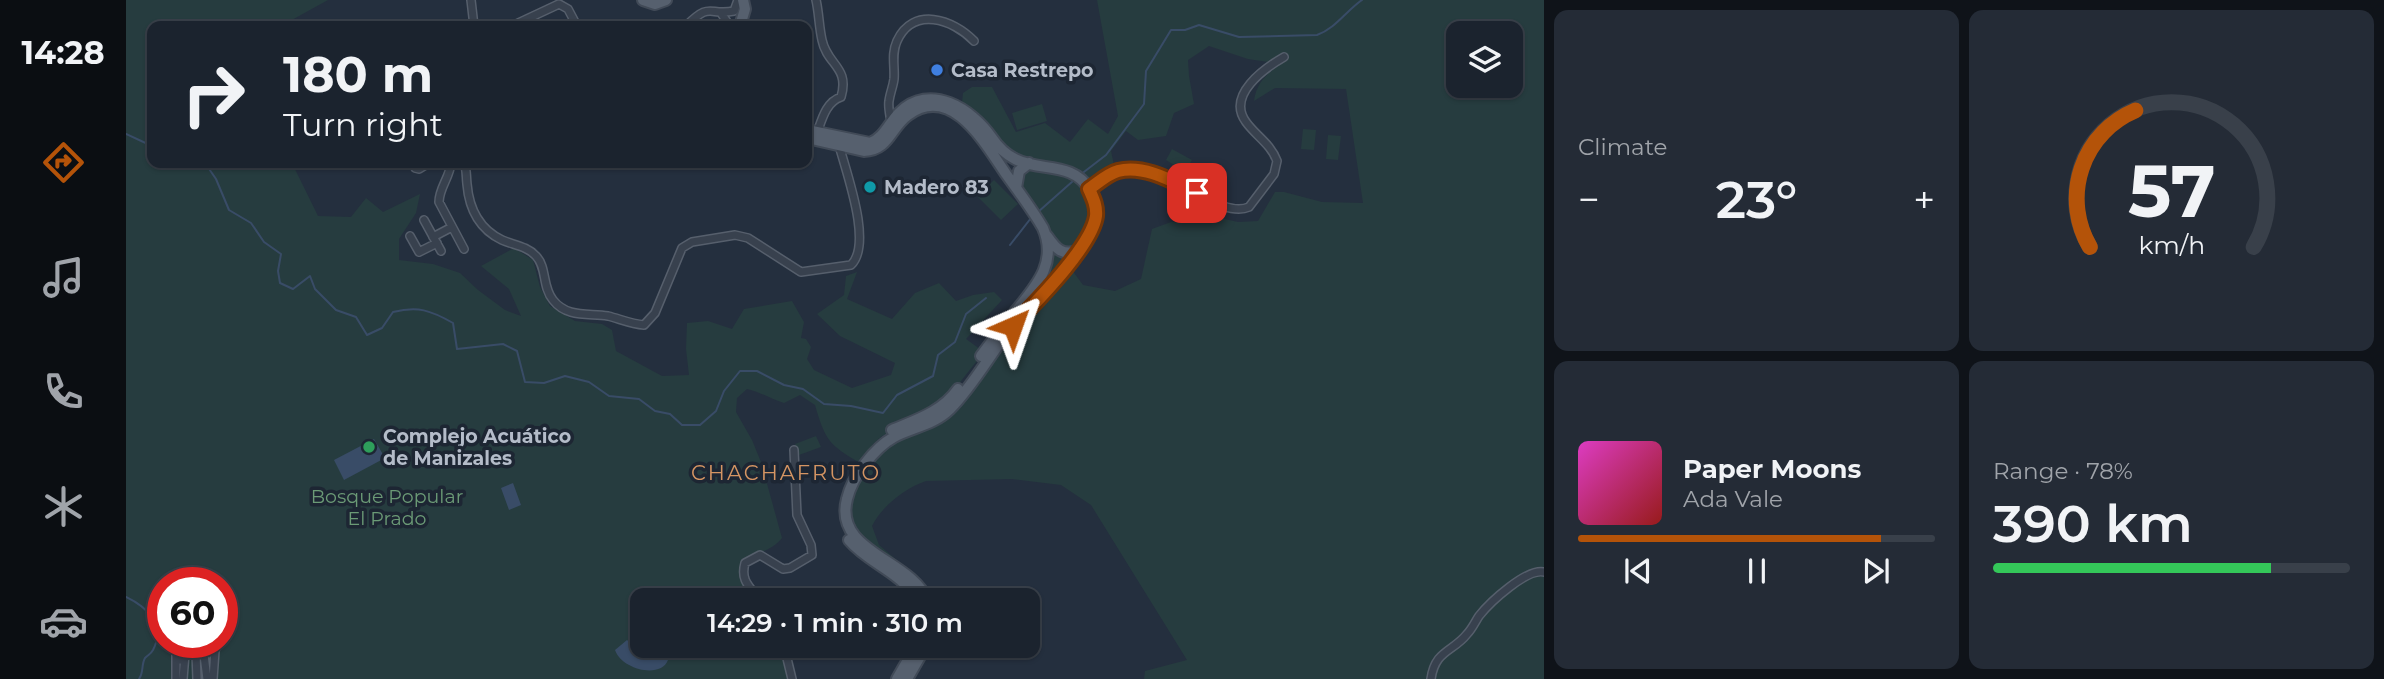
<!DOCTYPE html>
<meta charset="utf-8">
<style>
:root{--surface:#1b232e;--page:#242b36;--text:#f1f3f6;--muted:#a0a4aa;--line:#39404a;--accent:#b45309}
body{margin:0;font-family:Montserrat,sans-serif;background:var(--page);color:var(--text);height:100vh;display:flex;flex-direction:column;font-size:26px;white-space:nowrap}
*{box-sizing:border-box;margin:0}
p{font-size:23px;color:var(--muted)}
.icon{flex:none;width:38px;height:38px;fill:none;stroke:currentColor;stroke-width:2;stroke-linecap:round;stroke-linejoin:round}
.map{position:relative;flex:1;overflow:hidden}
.details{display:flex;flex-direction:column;gap:10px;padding:10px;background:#0f1319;width:840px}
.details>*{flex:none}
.guide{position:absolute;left:21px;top:21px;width:665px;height:147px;border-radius:14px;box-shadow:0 2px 5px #0004,0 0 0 2px var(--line);background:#1b232e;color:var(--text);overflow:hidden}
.fabs{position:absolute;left:1320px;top:21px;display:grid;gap:14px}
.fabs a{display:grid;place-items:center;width:77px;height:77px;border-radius:14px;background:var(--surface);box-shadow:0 2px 5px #0004,0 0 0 2px var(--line);font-size:35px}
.speed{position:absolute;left:21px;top:567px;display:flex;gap:14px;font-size:35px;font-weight:700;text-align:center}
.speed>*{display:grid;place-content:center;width:91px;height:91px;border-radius:50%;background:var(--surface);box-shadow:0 2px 5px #0004,0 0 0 2px var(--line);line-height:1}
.speed .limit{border:10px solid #d22;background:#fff;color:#111}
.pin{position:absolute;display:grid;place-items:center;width:60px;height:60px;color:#fff;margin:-30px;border-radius:14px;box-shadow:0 4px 10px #0006}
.me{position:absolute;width:77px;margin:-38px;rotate:43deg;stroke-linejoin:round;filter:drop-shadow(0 0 5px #0008)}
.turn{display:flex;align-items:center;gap:24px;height:147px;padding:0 21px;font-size:32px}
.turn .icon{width:91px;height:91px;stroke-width:2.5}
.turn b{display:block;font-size:49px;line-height:60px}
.big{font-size:52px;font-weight:600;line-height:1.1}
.details .tile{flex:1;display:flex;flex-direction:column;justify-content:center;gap:10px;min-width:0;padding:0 24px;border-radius:14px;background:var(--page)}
.details .dial{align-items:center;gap:0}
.dial svg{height:182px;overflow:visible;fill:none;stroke:var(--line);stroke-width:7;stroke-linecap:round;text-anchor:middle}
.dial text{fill:var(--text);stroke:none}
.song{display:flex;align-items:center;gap:21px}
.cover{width:84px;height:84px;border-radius:10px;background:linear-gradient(135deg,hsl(310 70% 55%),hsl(0 70% 35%))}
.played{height:7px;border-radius:4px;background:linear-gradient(90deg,var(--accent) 85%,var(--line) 85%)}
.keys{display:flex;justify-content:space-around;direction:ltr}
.heat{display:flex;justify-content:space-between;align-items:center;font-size:38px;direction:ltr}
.charge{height:10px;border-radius:5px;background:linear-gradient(90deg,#34c759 78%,var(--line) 0)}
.details .tiles{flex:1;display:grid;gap:10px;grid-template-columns:repeat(2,1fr)}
.trip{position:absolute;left:504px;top:588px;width:410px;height:70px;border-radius:14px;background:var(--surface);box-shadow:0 2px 5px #0004,0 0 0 2px var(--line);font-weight:600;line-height:70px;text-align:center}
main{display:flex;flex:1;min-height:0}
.tabs{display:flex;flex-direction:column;width:126px;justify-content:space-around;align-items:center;background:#0b0e12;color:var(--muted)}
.tabs .icon{width:49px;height:49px}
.tabs .active{color:var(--accent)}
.tabs b{font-size:32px;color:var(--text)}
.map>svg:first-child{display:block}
.green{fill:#263c3f;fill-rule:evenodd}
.water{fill:#394c67}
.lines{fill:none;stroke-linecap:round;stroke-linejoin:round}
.stream{stroke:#394c67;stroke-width:2}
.street-casing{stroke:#565f6c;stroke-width:10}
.primary-casing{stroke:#414a57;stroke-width:14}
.street{stroke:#38414e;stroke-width:7}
.primary{stroke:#56606e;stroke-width:10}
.route-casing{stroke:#753606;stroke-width:18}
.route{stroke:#b45309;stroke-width:12}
.shop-dot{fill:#3f7fe0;stroke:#1d2633;stroke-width:2.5}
.culture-dot{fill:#0f9aa8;stroke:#1d2633;stroke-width:2.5}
.leisure-dot{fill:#2e9e5b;stroke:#1d2633;stroke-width:2.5}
.labels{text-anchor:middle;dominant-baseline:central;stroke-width:7;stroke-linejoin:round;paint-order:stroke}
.poi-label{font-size:19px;font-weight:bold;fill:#b4bcc9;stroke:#1d2633;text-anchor:start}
.park-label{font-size:19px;fill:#6b9a76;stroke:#1d2633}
.neighbourhood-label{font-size:21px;letter-spacing:2px;fill:#d59563;stroke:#1d2633}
</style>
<main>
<nav class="tabs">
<b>14:28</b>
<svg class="icon active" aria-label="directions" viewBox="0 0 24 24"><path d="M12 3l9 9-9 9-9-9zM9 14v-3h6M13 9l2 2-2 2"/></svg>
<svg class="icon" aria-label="music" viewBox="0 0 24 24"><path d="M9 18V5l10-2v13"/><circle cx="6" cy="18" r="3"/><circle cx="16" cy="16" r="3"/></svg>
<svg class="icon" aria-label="phone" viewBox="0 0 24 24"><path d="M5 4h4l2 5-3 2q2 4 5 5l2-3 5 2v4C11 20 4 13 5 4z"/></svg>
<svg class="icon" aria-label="climate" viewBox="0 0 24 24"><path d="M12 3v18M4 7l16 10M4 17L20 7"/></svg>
<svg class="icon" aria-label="car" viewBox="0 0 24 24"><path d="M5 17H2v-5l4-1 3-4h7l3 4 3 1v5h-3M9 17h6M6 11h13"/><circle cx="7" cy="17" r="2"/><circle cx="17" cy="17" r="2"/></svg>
</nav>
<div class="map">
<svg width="1418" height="679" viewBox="0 0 1418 679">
<rect width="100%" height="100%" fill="#242f3e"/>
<path class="green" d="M 0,0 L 202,0 L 164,21 L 161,26 L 26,26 L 26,163 L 166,163 L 192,216 L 225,217 L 240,198 L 257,212 L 294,194 L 290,213 L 273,239 L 273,260 L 307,264 L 334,273 L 352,290 L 379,310 L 395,316 L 383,289 L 355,266 L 388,248 L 407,260 L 414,287 L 424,306 L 449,321 L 476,324 L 486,330 L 490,351 L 536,376 L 563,375 L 560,349 L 561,323 L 582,321 L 606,329 L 618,309 L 666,301 L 678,322 L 675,338 L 680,339 L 685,347 L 681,359 L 688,370 L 726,388 L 765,375 L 769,363 L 714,336 L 691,314 L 718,295 L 720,276 L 731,272 L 721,299 L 766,319 L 789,293 L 813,283 L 830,301 L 847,295 L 868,292 L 876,300 L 840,339 L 858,352 L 816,405 L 756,436 L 747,444 L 734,463 C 703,445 699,440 689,405 L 674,395 L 658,403 C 645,399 634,392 621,389 L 611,398 L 610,412 L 626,440 L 635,462 L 656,538 C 645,552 629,552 616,562 C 614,580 615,588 628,600 L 516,600 L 516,646 L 653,646 L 664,679 L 0,679 ZM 37,583 L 96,583 L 96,642 L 37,642 Z
M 971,0 L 1418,0 L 1418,679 L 1018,679 L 1019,671 L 1061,660 L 965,505 L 935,485 L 886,479 L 800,481 C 779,488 756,506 746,526 L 753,545 L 773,562 L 753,556 L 729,538 L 720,502 L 751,450 L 833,400 L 855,379 L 868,360 L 880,335 L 943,266 L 957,285 L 989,291 L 1015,279 L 1026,229 L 1045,222 L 1084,223 L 1094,218 L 1112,222 L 1132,221 L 1149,192 L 1158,192 L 1196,202 L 1237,203 L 1220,89 L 1149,88 L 1128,101 C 1131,79 1145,71 1162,59 L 1158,52 L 1142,62 L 1122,59 L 1083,46 L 1062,60 L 1063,76 L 1068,104 L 1048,113 L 1040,136 L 1012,140 L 1000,131 L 985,151 L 988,165 L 970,179 L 963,179 L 949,168 L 896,156 L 881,148 L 858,119 L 836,103 L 837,93 L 846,87 L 866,87 L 890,132 L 919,123 L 944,142 L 962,119 L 982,134 L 992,116 ZM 1332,33 L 1384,33 L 1384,86 L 1332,86 Z
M 916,104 L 921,121 L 891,130 L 886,113 Z
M 1177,129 L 1190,130 L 1188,150 L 1175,149 Z
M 1202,135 L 1215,136 L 1212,160 L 1200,159 Z
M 1046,149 L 1066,160 L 1059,172 L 1040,160 Z
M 903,167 L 942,174 L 957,187 L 964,197 L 966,221 L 948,250 L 931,244 L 892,182 L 895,172 Z
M 868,180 L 892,204 L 875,220 L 851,196 Z
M 925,247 L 944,257 L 923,283 L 904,300 C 918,283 923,269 925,247 Z
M 690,436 L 695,447 L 673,455 L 669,444 Z"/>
<path class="water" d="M 248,439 L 259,458 L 218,480 L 208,460 Z
M 387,483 L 395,505 L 383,510 L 375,488 Z
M 501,640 C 516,652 516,662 538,656 L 542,660 C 535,679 496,670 489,650 Z"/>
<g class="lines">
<path class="stream" d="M 0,134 L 26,146
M 79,163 L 90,179 L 103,210 L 125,223 L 138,242 L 155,254 L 152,271 L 154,283 L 167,289 L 184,276 L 189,289 L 210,310 L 230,317 L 241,335 L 256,328 L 267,312 C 292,306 304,310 327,323 L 331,349 L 377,344 L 391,351 L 399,382 L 418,383 L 439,376 L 463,382 L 483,396 L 513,399 L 529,411 L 544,414 L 556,425 L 574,425 L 590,411 L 598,391 L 614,371 L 631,371 L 658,385 L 677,389 L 698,404 L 725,406 L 757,413 L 771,395 L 807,376 L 812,355 L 829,342 L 840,314 L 860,298
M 954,175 L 980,155 L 1018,104 L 1020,71 L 1045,30 L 1059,30 L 1073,25 L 1113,37 L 1191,35 C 1210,28 1220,11 1236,0
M 912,212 L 947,181
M 884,245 L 905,218
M 0,597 C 21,607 40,625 27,650 C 24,655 23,654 19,658 C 15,665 18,672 13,679"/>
<g class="street-casing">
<path id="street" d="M 345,0 L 348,26
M 690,0 C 693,13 693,27 696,40 C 701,65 724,67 715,97 C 700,102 696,119 691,133
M 595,13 L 604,26
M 386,26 L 433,4 L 442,9 L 451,26
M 560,26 C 585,1 582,16 608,11 L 612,0
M 765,122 C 764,115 762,107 763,101 C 764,93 767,87 768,79 C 769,66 765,54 771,41 C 787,6 827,19 848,41
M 287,163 L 289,168 L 293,169 L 303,163
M 325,163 C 324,177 313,188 313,202 L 338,249
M 338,163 C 341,170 340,176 341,184 C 343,208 353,229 376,240 C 387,245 401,246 410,256 C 421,267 416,287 427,300 C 441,318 462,313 482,316 C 494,319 505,324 518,325 L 529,313 L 556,248 L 566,242 L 609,235 L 622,238 L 675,272 L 725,265 C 747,244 720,172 713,145
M 963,189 C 972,183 981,175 991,172 C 1035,157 1091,221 1123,207 L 1148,174 L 1151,161 C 1145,144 1130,136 1120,122 C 1100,95 1139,68 1158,57
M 298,220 L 315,251
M 284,236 L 293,252 L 311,243
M 307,237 L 326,227
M 634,600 C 624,587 614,581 619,563 L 634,555 L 657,569 L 664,568 L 686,555 L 685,545 L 671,515 L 668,450
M 79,642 L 78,655 L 81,679
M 658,646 L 666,679
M 55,660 L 56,642
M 50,679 L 50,642
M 57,679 L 59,654 L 66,648 L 70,654 L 71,679
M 87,679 L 89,651 L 92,642
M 1305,679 C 1309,650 1327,652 1341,634 C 1346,629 1349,622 1353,616 C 1364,602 1401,568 1418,572"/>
</g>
<g class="primary-casing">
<path id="primary" d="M 517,0 L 529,4 L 540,0
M 614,26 L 619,9 L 617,0
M 681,130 L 744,143 C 758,138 763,123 773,113 C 804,82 846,109 866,138 C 872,147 879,154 889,159 C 914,172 947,161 964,190 C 970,201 972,215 967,226 C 949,268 909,298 881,333 C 862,358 846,387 824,409 C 808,425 787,427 768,437 C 748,448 726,477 721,499 C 707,552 786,560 801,600
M 681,138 L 738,151 C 763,150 764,128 782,115 C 826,82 860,145 880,174 C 893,192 906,209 917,228 C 932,263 910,286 889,312 C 877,326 866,341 855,356
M 890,188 L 893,171 L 903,163
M 921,236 C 930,249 936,256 952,251
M 766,430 C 790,420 816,412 832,389
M 723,540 C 743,564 777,572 790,600
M 771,679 L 790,646
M 781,679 L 800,646"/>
</g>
<use href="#street" class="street"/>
<use href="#primary" class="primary"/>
</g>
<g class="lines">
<g class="route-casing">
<path id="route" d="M 887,326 C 909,303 966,246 970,216 C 971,206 967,198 963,189 C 972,183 981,174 992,171 C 1018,164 1048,182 1071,193"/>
</g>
<use href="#route" class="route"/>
</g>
<circle class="shop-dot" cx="811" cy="70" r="7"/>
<circle class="culture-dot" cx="744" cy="187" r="7"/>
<circle class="leisure-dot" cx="243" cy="447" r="7"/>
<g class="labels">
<g class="poi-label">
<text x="825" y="70">Casa Restrepo</text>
<text x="758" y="187">Madero 83</text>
<text x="257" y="436">Complejo Acuático<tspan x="257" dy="22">de Manizales</tspan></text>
</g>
<g class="park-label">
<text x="261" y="496">Bosque Popular<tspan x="261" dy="22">El Prado</tspan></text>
</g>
<g class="neighbourhood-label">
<text x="660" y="472">CHACHAFRUTO</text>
</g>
</g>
</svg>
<div class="fabs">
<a><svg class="icon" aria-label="layers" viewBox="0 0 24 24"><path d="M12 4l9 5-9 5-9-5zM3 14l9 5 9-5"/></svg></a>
</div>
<div class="speed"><div class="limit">60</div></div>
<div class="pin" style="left:1071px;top:193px;background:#d93025"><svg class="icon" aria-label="arrive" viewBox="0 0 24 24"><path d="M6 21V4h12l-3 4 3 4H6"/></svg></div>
<svg class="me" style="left:887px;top:326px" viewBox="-20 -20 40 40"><path d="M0-17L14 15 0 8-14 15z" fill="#b45309" stroke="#fff" stroke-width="4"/></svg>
<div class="trip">14:29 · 1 min · 310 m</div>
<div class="guide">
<div class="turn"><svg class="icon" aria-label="right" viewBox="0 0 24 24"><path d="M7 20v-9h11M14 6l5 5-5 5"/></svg><div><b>180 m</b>Turn right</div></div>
</div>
</div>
<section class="details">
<div class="tiles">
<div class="tile"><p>Climate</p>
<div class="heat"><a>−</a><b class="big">23°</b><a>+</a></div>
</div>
<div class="tile dial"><svg viewBox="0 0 100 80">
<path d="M14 69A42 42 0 1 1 86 69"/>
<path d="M14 69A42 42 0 0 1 34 9" stroke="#b45309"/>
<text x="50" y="56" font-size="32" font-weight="700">57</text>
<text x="50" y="72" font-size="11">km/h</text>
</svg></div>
<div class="tile">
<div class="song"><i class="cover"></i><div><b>Paper Moons</b><p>Ada Vale</p></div></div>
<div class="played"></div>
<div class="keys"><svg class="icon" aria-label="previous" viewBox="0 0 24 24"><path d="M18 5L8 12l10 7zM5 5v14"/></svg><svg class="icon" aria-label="pause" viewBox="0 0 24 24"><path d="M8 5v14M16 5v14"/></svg><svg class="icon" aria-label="next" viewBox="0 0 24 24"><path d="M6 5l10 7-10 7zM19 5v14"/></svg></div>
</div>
<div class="tile"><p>Range · 78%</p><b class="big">390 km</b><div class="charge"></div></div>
</div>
</section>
</main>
